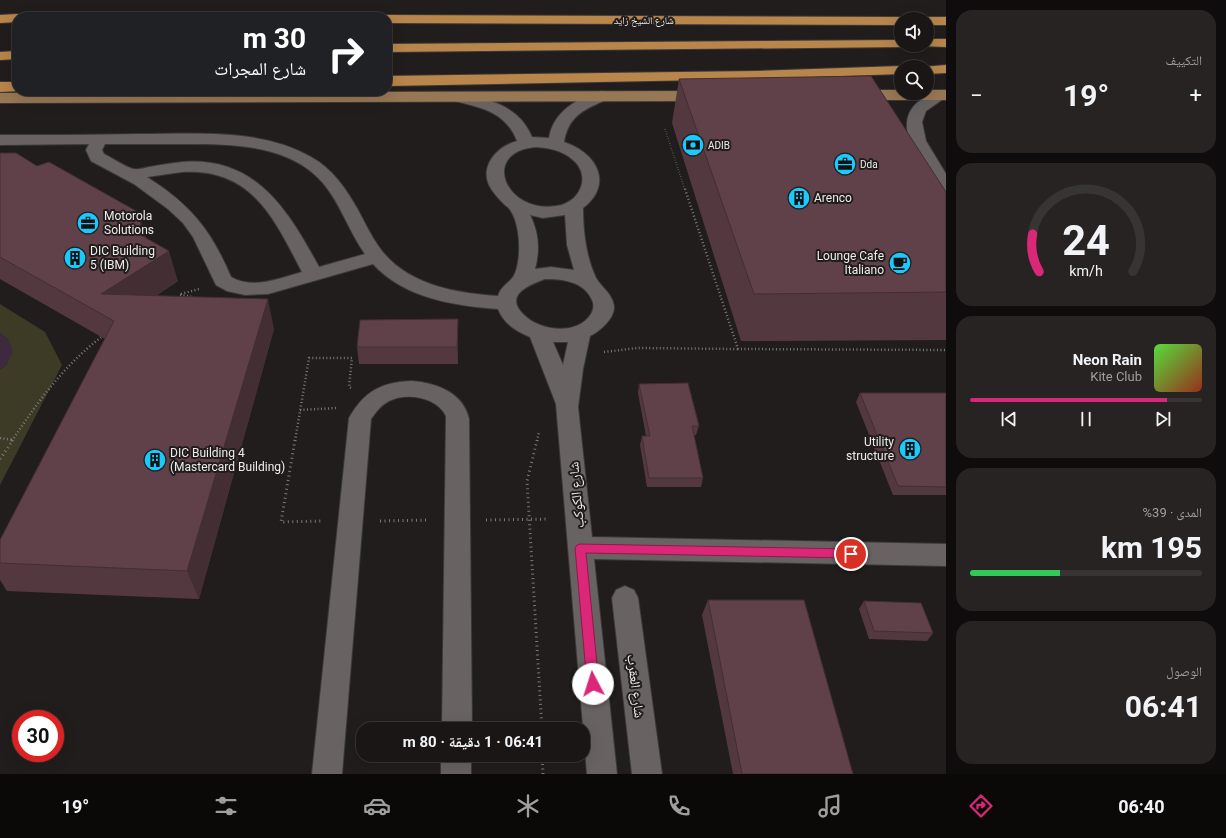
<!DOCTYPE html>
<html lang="ar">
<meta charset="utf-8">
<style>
:root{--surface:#191615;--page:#262322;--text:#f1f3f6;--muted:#9f9fa0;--line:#373534;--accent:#db2777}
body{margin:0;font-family:Roboto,"Noto Naskh Arabic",sans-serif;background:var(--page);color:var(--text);direction:rtl;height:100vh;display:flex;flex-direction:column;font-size:15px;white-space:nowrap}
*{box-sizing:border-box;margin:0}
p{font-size:13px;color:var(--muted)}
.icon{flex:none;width:22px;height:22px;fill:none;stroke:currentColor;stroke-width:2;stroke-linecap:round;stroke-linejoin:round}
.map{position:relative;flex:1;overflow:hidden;direction:ltr}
.side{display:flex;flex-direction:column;gap:10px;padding:10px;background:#0e0c0c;width:280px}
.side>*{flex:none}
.hud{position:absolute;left:12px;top:12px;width:380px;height:84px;border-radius:16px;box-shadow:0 4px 16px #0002,0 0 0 1px var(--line);direction:rtl;background:#202124;color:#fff;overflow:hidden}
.fabs{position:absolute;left:894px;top:12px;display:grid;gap:8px}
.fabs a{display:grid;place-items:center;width:40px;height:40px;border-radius:50%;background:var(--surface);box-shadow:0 4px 16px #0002,0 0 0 1px var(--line);font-size:20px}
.speed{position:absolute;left:12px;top:710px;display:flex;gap:8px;font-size:20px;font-weight:700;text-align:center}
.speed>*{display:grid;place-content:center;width:52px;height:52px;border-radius:50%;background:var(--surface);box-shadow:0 4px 16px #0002,0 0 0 1px var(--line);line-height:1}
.speed .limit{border:6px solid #d22;background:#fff;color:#111}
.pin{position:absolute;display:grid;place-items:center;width:34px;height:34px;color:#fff;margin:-17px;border:2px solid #fff;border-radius:50%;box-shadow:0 1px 4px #0007}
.me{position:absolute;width:44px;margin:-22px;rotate:355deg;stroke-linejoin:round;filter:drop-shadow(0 0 3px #0008)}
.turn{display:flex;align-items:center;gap:14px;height:84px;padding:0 20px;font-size:18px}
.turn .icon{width:52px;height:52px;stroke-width:2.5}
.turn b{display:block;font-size:28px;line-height:34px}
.big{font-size:30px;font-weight:700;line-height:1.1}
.side .card{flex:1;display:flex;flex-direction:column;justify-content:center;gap:6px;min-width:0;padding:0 14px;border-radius:16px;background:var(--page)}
.side .dial{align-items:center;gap:0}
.dial svg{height:104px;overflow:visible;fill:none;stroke:var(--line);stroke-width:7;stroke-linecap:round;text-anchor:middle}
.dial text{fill:var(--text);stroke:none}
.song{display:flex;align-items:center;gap:12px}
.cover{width:48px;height:48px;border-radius:6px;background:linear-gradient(135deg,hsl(110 70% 55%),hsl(10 70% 35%))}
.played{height:4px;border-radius:2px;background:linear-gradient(90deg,var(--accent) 85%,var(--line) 85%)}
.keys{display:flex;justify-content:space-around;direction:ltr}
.heat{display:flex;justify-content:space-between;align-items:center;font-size:22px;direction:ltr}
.charge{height:6px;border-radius:3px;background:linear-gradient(90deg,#34c759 39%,var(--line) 0)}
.trip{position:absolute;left:356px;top:722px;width:234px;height:40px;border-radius:16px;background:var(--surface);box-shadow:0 4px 16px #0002,0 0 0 1px var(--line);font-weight:700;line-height:40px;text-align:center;direction:rtl}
.tab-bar{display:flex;height:64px;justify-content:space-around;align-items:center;background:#0a0908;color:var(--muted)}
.tab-bar .icon{width:28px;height:28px}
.tab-bar .current{color:var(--accent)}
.tab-bar b{font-size:18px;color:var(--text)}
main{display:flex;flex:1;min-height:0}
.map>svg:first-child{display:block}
.green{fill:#3d3b26}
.water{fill:#3e2a3e}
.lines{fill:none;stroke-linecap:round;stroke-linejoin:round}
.minor-casing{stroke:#3c3939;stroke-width:2}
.major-casing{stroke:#3c3939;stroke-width:2}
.highway-casing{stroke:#3c3939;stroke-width:2}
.path-far2{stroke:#7c7878;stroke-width:1.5;stroke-dasharray:0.5 2;stroke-linecap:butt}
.path-far1{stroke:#7c7878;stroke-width:2.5;stroke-dasharray:1 2.5;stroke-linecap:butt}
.path{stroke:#7c7878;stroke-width:3;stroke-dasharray:1 3.5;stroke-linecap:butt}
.minor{fill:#686362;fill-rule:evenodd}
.major{fill:#987754;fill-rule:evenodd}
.highway{fill:#b8854b;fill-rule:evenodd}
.wall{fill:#533840}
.shaded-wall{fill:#432e34}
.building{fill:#60414a;stroke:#432e34}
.route{fill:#db2777;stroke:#8e194d}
.labels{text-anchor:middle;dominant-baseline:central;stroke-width:4;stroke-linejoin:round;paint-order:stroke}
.far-street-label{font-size:10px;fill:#eeebeb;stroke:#211d1c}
.far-poi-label{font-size:10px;fill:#eeebeb;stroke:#211d1c;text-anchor:start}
.poi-label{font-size:12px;fill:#eeebeb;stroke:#211d1c;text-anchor:start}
.near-street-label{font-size:14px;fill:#eeebeb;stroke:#211d1c}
</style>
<main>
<section class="side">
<div class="card"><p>التكييف</p>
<div class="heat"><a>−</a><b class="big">19°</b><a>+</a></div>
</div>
<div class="card dial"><svg viewBox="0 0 100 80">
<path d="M14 69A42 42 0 1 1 86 69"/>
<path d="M14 69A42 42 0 0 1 9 40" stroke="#db2777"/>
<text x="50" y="56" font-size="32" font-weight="700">24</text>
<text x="50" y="72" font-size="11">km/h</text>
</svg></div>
<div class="card">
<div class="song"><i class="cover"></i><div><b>Neon Rain</b><p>Kite Club</p></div></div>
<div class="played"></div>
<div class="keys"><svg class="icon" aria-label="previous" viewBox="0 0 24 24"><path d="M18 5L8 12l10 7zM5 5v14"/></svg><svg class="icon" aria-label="pause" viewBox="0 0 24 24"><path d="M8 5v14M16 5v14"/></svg><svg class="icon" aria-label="next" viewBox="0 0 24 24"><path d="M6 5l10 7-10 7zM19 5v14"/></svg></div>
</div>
<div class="card"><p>المدى · 39%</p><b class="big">195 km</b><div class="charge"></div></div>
<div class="card"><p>الوصول</p><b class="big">06:41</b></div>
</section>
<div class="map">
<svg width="946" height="774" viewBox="0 0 946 774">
<rect width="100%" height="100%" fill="#211d1c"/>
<path class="green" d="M 0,304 L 45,332 L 62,365 L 0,485 L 0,370 L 7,364 L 8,339 L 0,333 Z"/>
<path class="water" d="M 0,333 L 8,339 L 13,352 L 7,364 L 0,370 Z"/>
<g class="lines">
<g class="minor-casing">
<path id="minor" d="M 940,90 L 945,92 L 946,97 L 926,111 L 922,122 L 926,141 L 946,174 L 946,192 L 940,191 C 924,168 889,126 918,102 C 925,97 932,92 940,90 Z
M 602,91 L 607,93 L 610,96 C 607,101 602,101 597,104 C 578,112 567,122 564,142 C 597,153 614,184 583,208 C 583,231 586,257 596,278 C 601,287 612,293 614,306 C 615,318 600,331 590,336 L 583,369 L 578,407 L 592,537 L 946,544 L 946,566 L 594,559 L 617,774 L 587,774 L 556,404 L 530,337 C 516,331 504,324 498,309 C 455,306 404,298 373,264 L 268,294 L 245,295 L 227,291 L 216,285 L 193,237 L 183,223 L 168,209 L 134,184 L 91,161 L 86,150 L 89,144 L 0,145 L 0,135 C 46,135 93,135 139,134 C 195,134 260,128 311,157 C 333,169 346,189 358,210 C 365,223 371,236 379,247 C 406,285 455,293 498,296 C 501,286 508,284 513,277 C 523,262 521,214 505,205 C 499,199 493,193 489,185 C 480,165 498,146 517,141 C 505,110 478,107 450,100 L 447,97 L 450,94 L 455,92 C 486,98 519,105 532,137 L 549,138 C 553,112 578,97 602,91 ZM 105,144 C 129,144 152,144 175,144 C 225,144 288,142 323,183 C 341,204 349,232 365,254 L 319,267 C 288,210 256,156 182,162 C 171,163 160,165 149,167 C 144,168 138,170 134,169 C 129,169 110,157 104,154 L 102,150 ZM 536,147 C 549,148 562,150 573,160 C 592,176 580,203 556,206 C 506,214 479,152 536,147 ZM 182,172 C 252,168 274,218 302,272 C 279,278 254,290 231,277 C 211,230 191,205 147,177 ZM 530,215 L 543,218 L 565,215 L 567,245 L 574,270 L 551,267 L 535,269 C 540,250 539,233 530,215 ZM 545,279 C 562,279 584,281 592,300 C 594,304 594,309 591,314 C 577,336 540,331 524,315 C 503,295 529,285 545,279 ZM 553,342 L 568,342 L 563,365 Z
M 412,381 C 436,383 463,392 469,419 L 472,729 L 442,729 L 446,416 C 437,397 407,392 389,401 C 381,405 376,412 371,419 L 342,774 L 312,774 L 349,418 C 364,391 382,382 412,381 Z
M 625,586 L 634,590 L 638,598 L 662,774 L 632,774 L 612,598 L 616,590 Z
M 441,755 L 471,755 L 471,774 L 441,774 Z"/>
</g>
<g class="major-casing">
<path id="major" d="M 853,90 L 901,90 L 901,93 L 927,93 L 927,90 L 946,90 L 946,100 L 853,100 L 848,98 L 845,95 L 848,92 Z
M 707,91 L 712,93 L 715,96 L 712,99 L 707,101 L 0,103 L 0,93 Z"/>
</g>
<g class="highway-casing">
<path id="highway" d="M 17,14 L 23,17 L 17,17 L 17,22 L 0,23 L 0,15 Z
M 387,15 L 901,17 L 906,19 L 901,19 L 901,25 L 387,23 L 387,17 L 382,17 Z
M 927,17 L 946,17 L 946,25 L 927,25 L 927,19 L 922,19 Z
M 927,39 L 946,39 L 946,47 L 922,46 L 921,45 L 927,45 Z
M 901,40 L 901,45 L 907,45 L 906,47 L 387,52 L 387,44 Z
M 17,51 L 17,59 L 0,60 L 0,52 Z
M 946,65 L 946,73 L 927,74 L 927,67 L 922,67 Z
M 901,66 L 906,67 L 901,67 L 901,74 L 756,79 L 387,86 L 387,76 L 756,71 Z
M 0,82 L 17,82 L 17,91 L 19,91 L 0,92 Z"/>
</g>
<path class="path-far2" d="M 665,129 L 685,190"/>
<path class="path-far1" d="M 685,189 L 738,349 L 946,350
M 181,294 L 199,289
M 180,295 L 193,297
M 604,352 L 637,348 L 738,349
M 300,410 L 336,408
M 0,438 L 13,440
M 12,441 C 38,401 65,364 104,335
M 295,441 L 309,358 L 352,358 L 349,387 L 351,388
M 537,441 L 539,432"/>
<path class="path" d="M 11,440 L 13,440
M 295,440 L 281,522 L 321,521
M 537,440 L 527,481 L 542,729
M 0,459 L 13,440
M 486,520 L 549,519
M 380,521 L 429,520
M 493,729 L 542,728
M 542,755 L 543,774"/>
<use href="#minor" class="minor"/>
<use href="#major" class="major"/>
<use href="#highway" class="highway"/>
</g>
<path class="wall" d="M 679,79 L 946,192 L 946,340 L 741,341 L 672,123 Z
M 0,153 L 146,238 L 178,281 L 156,296 L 274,329 L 199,599 L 7,591 L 0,580 L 0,540 L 105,339 L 0,279 Z
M 458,337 L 458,364 L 359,364 L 357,347 Z
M 639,384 L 699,426 L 696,435 L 694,435 L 703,478 L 701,487 L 647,487 L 640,445 L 642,436 L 646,436 L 638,393 Z
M 860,393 L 946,393 L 946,495 L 893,495 L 856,402 Z
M 708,600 L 853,774 L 733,774 L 702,615 Z
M 864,601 L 933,633 L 927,641 L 869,639 L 859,609 Z"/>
<path class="shaded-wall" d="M 138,212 L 150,250 L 169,251 L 178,281 L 115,323 L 101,294 L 139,234 Z
M 268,299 L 274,329 L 199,599 L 187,571 Z
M 458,319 L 458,364 L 457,347 Z"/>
<path class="building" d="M 871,76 L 946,192 L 946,292 L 754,294 L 679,79 Z
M 0,153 L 16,153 L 37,166 L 49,162 L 138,212 L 141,220 L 139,234 L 169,251 L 101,294 L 268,299 L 187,571 L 0,563 L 0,540 L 114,321 L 0,257 Z
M 458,319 L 457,347 L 357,347 L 360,320 Z
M 688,383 L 699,426 L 692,426 L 703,478 L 649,478 L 642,436 L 650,436 L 639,384 Z
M 860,393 L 946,393 L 946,487 L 898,486 Z
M 708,600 L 804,600 L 853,774 L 742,774 Z
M 864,601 L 921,603 L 933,633 L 874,631 Z"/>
<path class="route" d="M 580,544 L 851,549 L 854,550 L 856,554 L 854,557 L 851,558 L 586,553 L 599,684 L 598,688 L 593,689 L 589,688 L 587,684 L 575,548 L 577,545 Z"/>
<defs>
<g id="bank-disc" transform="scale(1.15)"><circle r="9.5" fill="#1bcafc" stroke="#211d1c"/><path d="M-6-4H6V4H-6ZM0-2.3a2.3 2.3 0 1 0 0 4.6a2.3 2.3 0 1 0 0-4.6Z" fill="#111"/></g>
<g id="office-disc" transform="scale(1.15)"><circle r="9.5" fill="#1bcafc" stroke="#211d1c"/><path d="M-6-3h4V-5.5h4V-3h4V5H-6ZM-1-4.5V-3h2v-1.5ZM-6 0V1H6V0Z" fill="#111"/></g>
<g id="building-disc" transform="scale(1.15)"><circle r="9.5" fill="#1bcafc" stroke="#211d1c"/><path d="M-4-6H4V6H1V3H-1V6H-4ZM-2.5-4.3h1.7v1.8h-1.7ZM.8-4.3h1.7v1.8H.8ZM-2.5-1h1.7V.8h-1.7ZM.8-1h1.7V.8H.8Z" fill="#111"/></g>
<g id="cafe-disc" transform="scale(1.15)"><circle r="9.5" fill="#1bcafc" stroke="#211d1c"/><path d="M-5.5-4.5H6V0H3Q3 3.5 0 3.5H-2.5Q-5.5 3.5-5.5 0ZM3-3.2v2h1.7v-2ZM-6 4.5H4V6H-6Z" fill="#111"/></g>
</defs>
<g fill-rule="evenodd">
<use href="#bank-disc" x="693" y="145"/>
<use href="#office-disc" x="845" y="164"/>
<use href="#building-disc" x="799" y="198"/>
<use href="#office-disc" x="88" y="223"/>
<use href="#building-disc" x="75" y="258"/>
<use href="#cafe-disc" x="900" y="263"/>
<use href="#building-disc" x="910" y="449"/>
<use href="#building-disc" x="155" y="460"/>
</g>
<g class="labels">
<g class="far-street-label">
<text x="644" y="20">شارع الشيخ زايد</text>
</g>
<g class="far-poi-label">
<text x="708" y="145">ADIB</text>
<text x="860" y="164">Dda</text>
</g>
<g class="poi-label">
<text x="814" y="198">Arenco</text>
<text x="104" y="216">Motorola<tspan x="104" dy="14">Solutions</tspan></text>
<text x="90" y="251">DIC Building<tspan x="90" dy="14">5 (IBM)</tspan></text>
<text x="884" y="256" text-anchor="end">Lounge Cafe<tspan x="884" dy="14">Italiano</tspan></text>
<text x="894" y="442" text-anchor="end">Utility<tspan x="894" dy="14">structure</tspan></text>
<text x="170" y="453">DIC Building 4<tspan x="170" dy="14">(Mastercard Building)</tspan></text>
</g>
<g class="near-street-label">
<text transform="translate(576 495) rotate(-95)">شارع الكوكب</text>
<text transform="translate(636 686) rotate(83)">شارع العقرب</text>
</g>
</g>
</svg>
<div class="fabs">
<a><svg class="icon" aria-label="sound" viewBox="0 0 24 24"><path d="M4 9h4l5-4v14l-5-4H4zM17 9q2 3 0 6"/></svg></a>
<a><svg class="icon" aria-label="search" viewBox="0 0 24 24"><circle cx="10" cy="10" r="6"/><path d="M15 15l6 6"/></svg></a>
</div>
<div class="speed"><div class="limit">30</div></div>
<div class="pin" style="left:851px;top:554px;background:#d93025"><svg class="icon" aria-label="arrive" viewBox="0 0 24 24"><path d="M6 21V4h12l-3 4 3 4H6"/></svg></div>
<svg class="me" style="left:593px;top:684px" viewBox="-20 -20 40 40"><circle r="19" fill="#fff"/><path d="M0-13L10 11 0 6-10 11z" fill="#db2777"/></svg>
<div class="trip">06:41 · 1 دقيقة · 80 m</div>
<div class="hud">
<div class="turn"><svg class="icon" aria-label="right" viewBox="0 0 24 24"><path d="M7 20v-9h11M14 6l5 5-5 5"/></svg><div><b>30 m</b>شارع المجرات</div></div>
</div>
</div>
</main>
<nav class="tab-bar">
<b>06:40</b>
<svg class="icon current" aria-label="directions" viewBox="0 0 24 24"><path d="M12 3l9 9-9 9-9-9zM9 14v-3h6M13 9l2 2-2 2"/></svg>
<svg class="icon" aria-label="music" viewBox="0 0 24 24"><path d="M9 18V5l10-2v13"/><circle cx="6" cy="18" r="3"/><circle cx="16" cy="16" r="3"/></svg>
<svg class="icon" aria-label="phone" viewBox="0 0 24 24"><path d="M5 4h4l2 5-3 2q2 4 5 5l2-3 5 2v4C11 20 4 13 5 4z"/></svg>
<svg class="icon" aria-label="climate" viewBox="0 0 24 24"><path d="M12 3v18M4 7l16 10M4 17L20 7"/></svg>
<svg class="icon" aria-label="car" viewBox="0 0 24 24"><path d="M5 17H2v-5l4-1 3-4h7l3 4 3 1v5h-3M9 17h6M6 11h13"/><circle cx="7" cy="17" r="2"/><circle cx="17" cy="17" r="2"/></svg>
<svg class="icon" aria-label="filters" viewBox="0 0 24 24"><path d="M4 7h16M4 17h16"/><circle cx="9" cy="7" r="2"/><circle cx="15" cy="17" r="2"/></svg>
<b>19°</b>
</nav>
